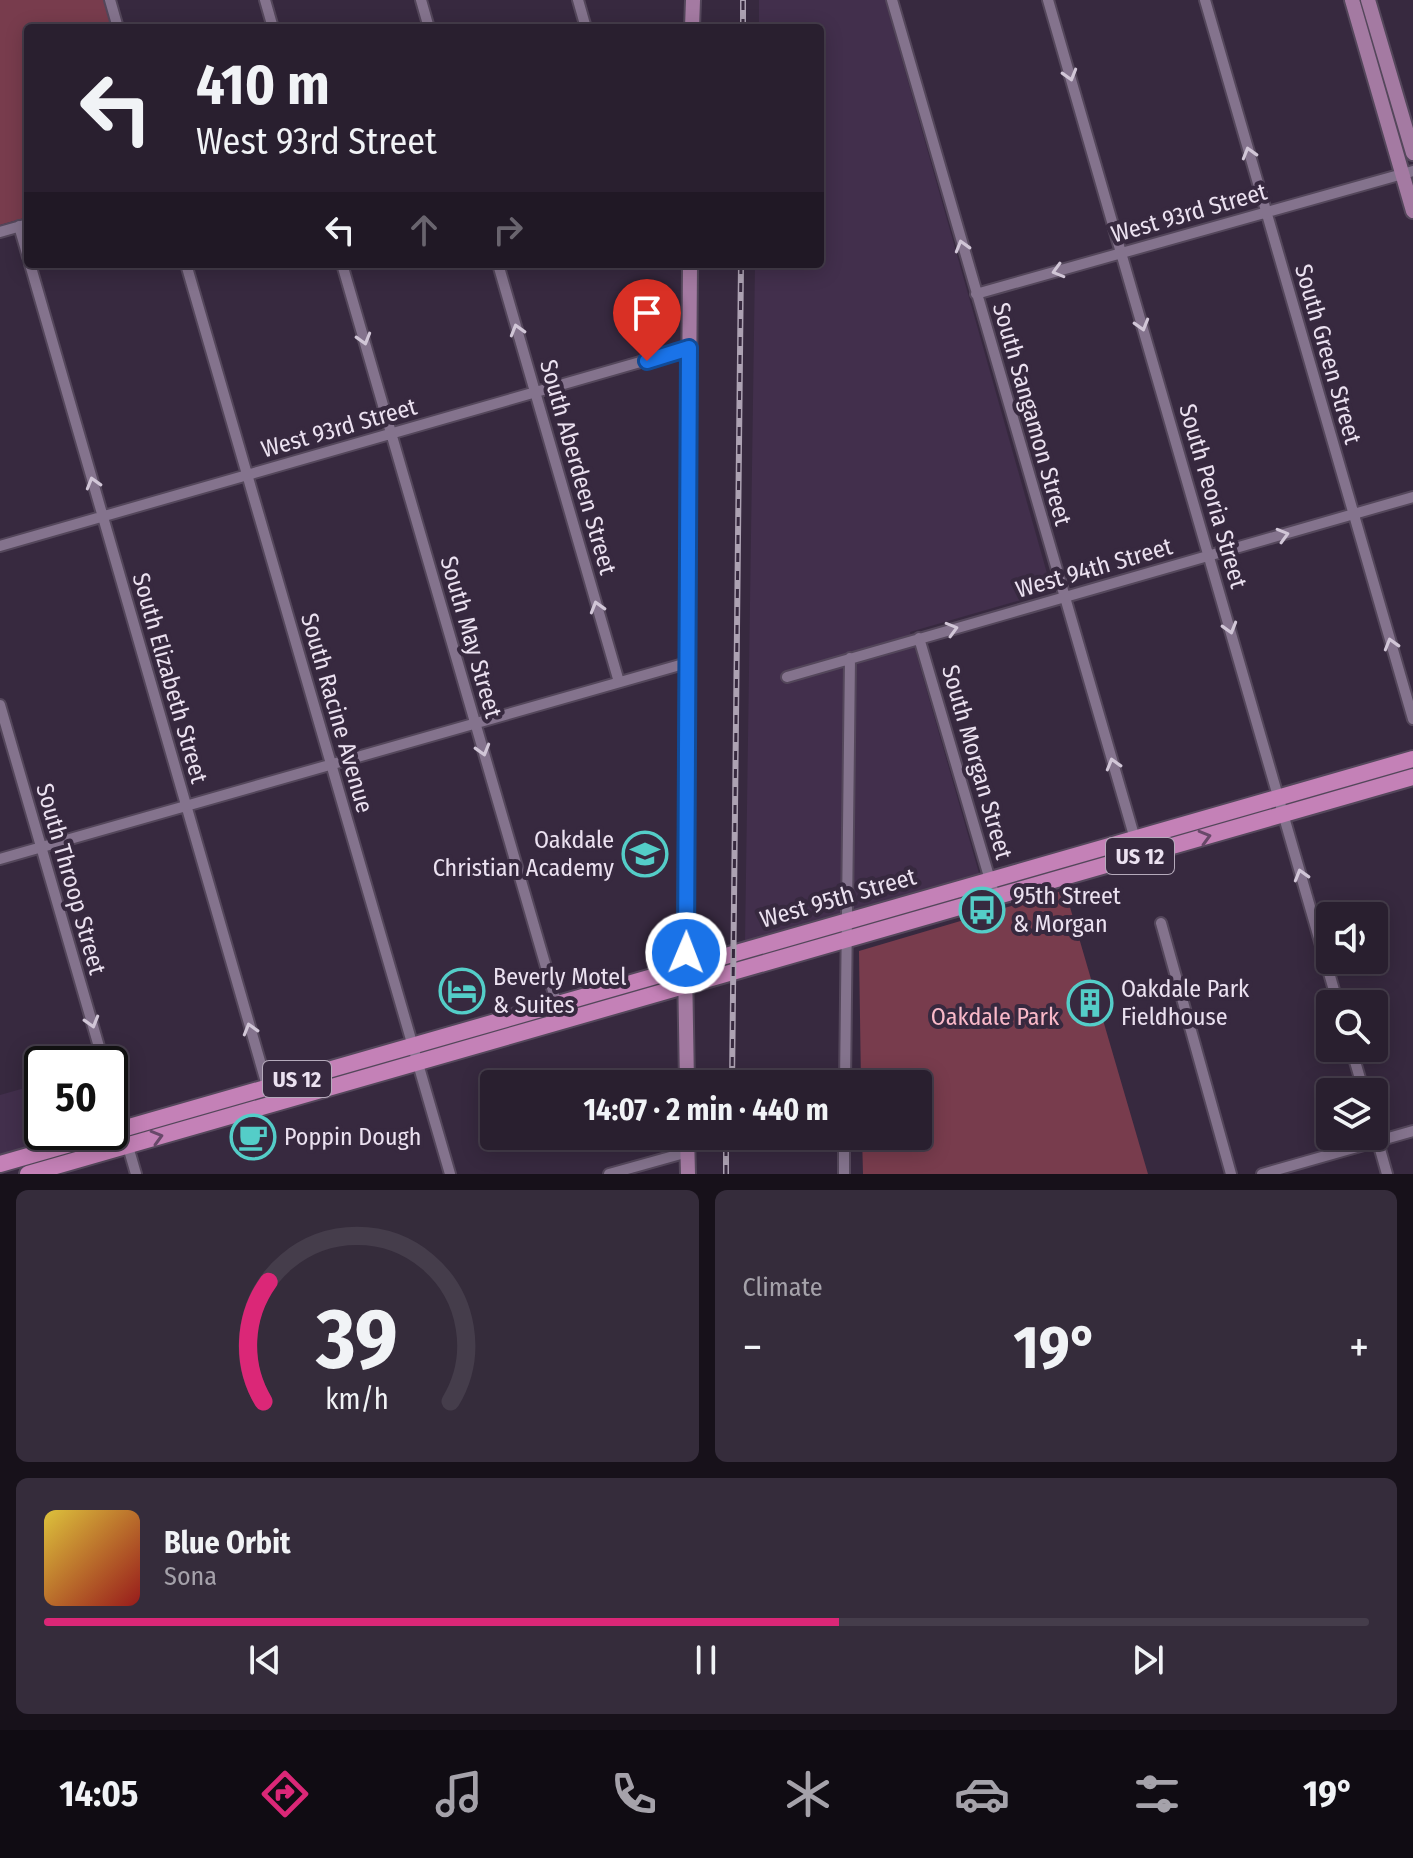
<!DOCTYPE html>
<meta charset="utf-8">
<style>
:root{--surface:#291f2f;--page:#352c3b;--text:#f1f3f6;--muted:#a5a2aa;--line:#453d4b;--accent:#db2777}
body{margin:0;font-family:"Fira Sans Condensed",sans-serif;background:var(--page);color:var(--text);height:100vh;display:flex;flex-direction:column;font-size:30px;white-space:nowrap}
*{box-sizing:border-box;margin:0}
p{font-size:26px;color:var(--muted)}
.icon{flex:none;width:44px;height:44px;fill:none;stroke:currentColor;stroke-width:2;stroke-linecap:round;stroke-linejoin:round}
.map{position:relative;height:1174px;overflow:hidden}
.drawer{display:flex;flex-direction:column;gap:16px;padding:16px;background:#17111a;flex:1}
.drawer>*{flex:none}
.banner{position:absolute;left:24px;top:24px;width:800px;height:244px;border-radius:8px;box-shadow:0 4px 20px #0003,0 0 0 2px var(--line);background:#291f2f;color:var(--text);overflow:hidden}
.controls{position:absolute;left:1316px;top:902px;display:grid;gap:16px}
.controls a{display:grid;place-items:center;width:72px;height:72px;border-radius:8px;background:var(--surface);box-shadow:0 4px 20px #0003,0 0 0 2px var(--line);font-size:40px}
.speed{position:absolute;left:24px;top:1046px;display:flex;gap:16px;font-size:40px;font-weight:700;text-align:center}
.speed>*{display:grid;place-content:center;width:104px;height:104px;border-radius:50%;background:var(--surface);box-shadow:0 4px 20px #0003,0 0 0 2px var(--line);line-height:1}
.speed .limit{border:4px solid #111;border-radius:12px;background:#fff;color:#111}
.pin{position:absolute;display:grid;place-items:center;width:68px;height:68px;color:#fff;margin:-82px -34px;border-radius:50% 50% 50% 0;rotate:-45deg;box-shadow:0 0 8px #0007}
.pin .icon{rotate:45deg}
.me{position:absolute;width:88px;margin:-44px;rotate:1deg;stroke-linejoin:round;filter:drop-shadow(0 0 6px #0008)}
.turn{display:flex;align-items:center;gap:28px;height:168px;padding:0 40px;font-size:36px}
.turn .icon{width:104px;height:104px;stroke-width:2.5}
.turn b{display:block;font-size:56px;line-height:68px}
.lanes{display:flex;align-items:center;height:76px;padding:0 40px;background:#0003;justify-content:center;gap:40px;direction:ltr}
.lanes .off{opacity:.35}
.big{font-size:60px;font-weight:700;line-height:1.1}
.drawer .widget{flex:1;display:flex;flex-direction:column;justify-content:center;gap:12px;min-width:0;padding:0 28px;border-radius:12px;background:var(--page)}
.drawer .dial{align-items:center;gap:0}
.dial svg{height:208px;overflow:visible;fill:none;stroke:var(--line);stroke-width:7;stroke-linecap:round;text-anchor:middle}
.dial text{fill:var(--text);stroke:none}
.song{display:flex;align-items:center;gap:24px}
.cover{width:96px;height:96px;border-radius:12px;background:linear-gradient(135deg,hsl(50 70% 55%),hsl(0 70% 35%))}
.played{height:8px;border-radius:4px;background:linear-gradient(90deg,var(--accent) 60%,var(--line) 60%)}
.keys{display:flex;justify-content:space-around;direction:ltr}
.heat{display:flex;justify-content:space-between;align-items:center;font-size:44px;direction:ltr}
.drawer .tiles{flex:1;display:grid;gap:16px;grid-template-columns:1fr 1fr}
.widget:last-child{grid-column:span 2}
.trip{position:absolute;left:480px;top:1070px;width:452px;height:80px;border-radius:8px;background:var(--surface);box-shadow:0 4px 20px #0003,0 0 0 2px var(--line);font-weight:700;line-height:80px;text-align:center}
.tabs{display:flex;height:128px;justify-content:space-around;align-items:center;background:#100c13;color:var(--muted)}
.tabs .icon{width:56px;height:56px}
.tabs .current{color:var(--accent)}
.tabs b{font-size:36px;color:var(--text)}
.map>svg:first-child{display:block}
.built{fill:#422f4c}
.green{fill:#783c4d}
.lines{fill:none;stroke-linecap:round;stroke-linejoin:round}
.minor-casing{stroke:#54475b;stroke-width:14}
.secondary-casing{stroke:#54475b;stroke-width:18}
.primary-casing{stroke:#54475b;stroke-width:20}
.minor{stroke:#84738d;stroke-width:10}
.secondary{stroke:#a47aa2;stroke-width:14}
.primary{stroke:#c481b7;stroke-width:16}
.rail-casing{stroke:#ada2b3;stroke-width:6}
.rail{stroke:#37293f;stroke-width:3;stroke-dasharray:9;stroke-linecap:butt}
.oneway{stroke:#d1c6d7}
.oneway2{stroke:#684869}
.route-casing{stroke:#114b97;stroke-width:20}
.route{stroke:#1a73e8;stroke-width:14}
.labels{text-anchor:middle;dominant-baseline:central;stroke-width:8;stroke-linejoin:round;paint-order:stroke}
.shield{fill:#37293f;stroke:#b5aabb;stroke-width:2}
.shield-label{font-size:22px;font-weight:bold;fill:#ebe1f0}
.street-label{font-size:24px;fill:#ebe1f0;stroke:#37293f}
.poi-label{font-size:24px;fill:#ebe1f0;stroke:#37293f;text-anchor:start}
.park-label{font-size:24px;fill:#f9b9c8;stroke:#37293f}
</style>
<div class="map">
<svg width="1413" height="1174" viewBox="0 0 1413 1174">
<rect width="100%" height="100%" fill="#37293f"/>
<path class="built" d="M 759,0 L 885,0 L 1052,591 L 910,632 L 979,873 L 745,941 L 755,264 L 820,264 L 820,28 L 759,28 Z
M 42,1083 L 42,1132 L 76,1132 L 0,1154 L 0,1095 Z"/>
<path class="green" d="M 0,0 L 104,0 L 112,28 L 28,28 L 28,217 L 0,225 Z
M 1065,890 L 1148,1174 L 863,1174 L 862,1136 L 918,1136 L 918,1084 L 861,1084 L 859,951 Z"/>
<g class="lines">
<g class="minor-casing">
<path id="minor" d="M 110,0 L 118,28
M 265,0 L 273,28
M 421,0 L 429,28
M 578,0 L 586,28
M 892,0 L 1135,839
M 1048,0 L 1338,1004
M 1205,0 L 1413,719
M 19,226 L 28,257
M 0,232 L 28,224
M 30,264 L 272,1103
M 186,264 L 450,1174
M 342,264 L 562,1022
M 498,264 L 619,682
M 976,294 L 1413,171
M 0,546 L 689,348
M 919,638 L 995,897
M 787,677 L 1413,497
M 0,705 L 104,1064
M 0,859 L 687,663
M 1161,923 L 1231,1174
M 1351,1048 L 1364,1092
M 845,1084 L 850,658
M 110,1085 L 136,1174
M 1374,1128 L 1387,1174
M 609,1174 L 688,1152
M 844,1174 L 844,1136
M 1262,1174 L 1413,1131"/>
</g>
<g class="secondary-casing">
<path id="secondary" d="M 1352,0 L 1413,211
M 1368,0 L 1413,153
M 692,28 L 693,0
M 687,1084 L 685,967 L 690,264
M 687,1136 L 688,1174"/>
</g>
<g class="primary-casing">
<path id="primary" d="M 0,1164 L 1413,759
M 28,1174 L 1413,777"/>
</g>
<use href="#minor" class="minor"/>
<use href="#secondary" class="secondary"/>
<use href="#primary" class="primary"/>
<g class="rail-casing">
<path id="rail" d="M 743,28 L 743,0
M 732,1084 L 741,264
M 726,1174 L 726,1136"/>
</g>
<use href="#rail" class="rail"/>
</g>
<defs><path id="oneway-chevron" d="M-2-3.5L2.5 0L-2 3.5" fill="none" stroke-width="1.6" stroke-linecap="round" stroke-linejoin="round" transform="scale(2)"/></defs>
<g class="oneway">
<use href="#oneway-chevron" transform="translate(1070 75) rotate(74)"/>
<use href="#oneway-chevron" transform="translate(1249 153) rotate(-106)"/>
<use href="#oneway-chevron" transform="translate(962 246) rotate(-106)"/>
<use href="#oneway-chevron" transform="translate(1058 271) rotate(164)"/>
<use href="#oneway-chevron" transform="translate(1142 325) rotate(74)"/>
<use href="#oneway-chevron" transform="translate(517 330) rotate(-106)"/>
<use href="#oneway-chevron" transform="translate(364 339) rotate(74)"/>
<use href="#oneway-chevron" transform="translate(93 483) rotate(-106)"/>
<use href="#oneway-chevron" transform="translate(1283 535) rotate(-16)"/>
<use href="#oneway-chevron" transform="translate(597 607) rotate(-106)"/>
<use href="#oneway-chevron" transform="translate(1230 628) rotate(74)"/>
<use href="#oneway-chevron" transform="translate(952 629) rotate(-16)"/>
<use href="#oneway-chevron" transform="translate(1391 644) rotate(-106)"/>
<use href="#oneway-chevron" transform="translate(483 750) rotate(74)"/>
<use href="#oneway-chevron" transform="translate(1113 764) rotate(-106)"/>
<use href="#oneway-chevron" transform="translate(1301 875) rotate(-106)"/>
<use href="#oneway-chevron" transform="translate(92 1022) rotate(74)"/>
<use href="#oneway-chevron" transform="translate(250 1029) rotate(-106)"/>
</g>
<g class="oneway2">
<use href="#oneway-chevron" transform="translate(1205 837) rotate(-16)"/>
<use href="#oneway-chevron" transform="translate(157 1137) rotate(-16)"/>
</g>
<g class="lines">
<g class="route-casing">
<path id="route" d="M 647,361 L 689,348 L 686,953"/>
</g>
<use href="#route" class="route"/>
</g>
<defs>
<g id="school-ring" transform="scale(2.3)"><circle r="9.5" fill="#37293f" stroke="#54cdc8" stroke-width="1.5"/><path d="M0-5L7-2L0 1L-7-2ZM-4 1L0 2.5L4 1V4Q0 6-4 4Z" fill="#54cdc8"/></g>
<g id="bus-ring" transform="scale(2.3)"><circle r="9.5" fill="#37293f" stroke="#54cdc8" stroke-width="1.5"/><path d="M-5-6H5V4H4V6H2V4H-2V6H-4V4H-5ZM-3.5-4V0h7V-4ZM-3.5 1.2v1.5H-2V1.2ZM2 1.2v1.5H3.5V1.2Z" fill="#54cdc8"/></g>
<g id="hotel-ring" transform="scale(2.3)"><circle r="9.5" fill="#37293f" stroke="#54cdc8" stroke-width="1.5"/><path d="M-6-4.5h1.5V1H6V5H4.5V3h-9V5H-6ZM-4 0a1.8 1.8 0 1 1 3.6 0ZM.5 0V-2.5h3Q6-2.5 6 0Z" fill="#54cdc8"/></g>
<g id="building-ring" transform="scale(2.3)"><circle r="9.5" fill="#37293f" stroke="#54cdc8" stroke-width="1.5"/><path d="M-4-6H4V6H1V3H-1V6H-4ZM-2.5-4.3h1.7v1.8h-1.7ZM.8-4.3h1.7v1.8H.8ZM-2.5-1h1.7V.8h-1.7ZM.8-1h1.7V.8H.8Z" fill="#54cdc8"/></g>
<g id="cafe-ring" transform="scale(2.3)"><circle r="9.5" fill="#37293f" stroke="#54cdc8" stroke-width="1.5"/><path d="M-5.5-4.5H6V0H3Q3 3.5 0 3.5H-2.5Q-5.5 3.5-5.5 0ZM3-3.2v2h1.7v-2ZM-6 4.5H4V6H-6Z" fill="#54cdc8"/></g>
</defs>
<g fill-rule="evenodd">
<use href="#school-ring" x="645" y="854"/>
<use href="#bus-ring" x="982" y="910"/>
<use href="#hotel-ring" x="462" y="991"/>
<use href="#building-ring" x="1090" y="1003"/>
<use href="#cafe-ring" x="253" y="1137"/>
</g>
<g class="labels">
<g class="shield">
<rect x="1106" y="838" width="68" height="36" rx="6"/>
<rect x="263" y="1061" width="68" height="36" rx="6"/>
</g>
<g class="shield-label">
<text x="1140" y="856">US 12</text>
<text x="297" y="1079">US 12</text>
</g>
<g class="street-label">
<text transform="translate(1189 213) rotate(-16)">West 93rd Street</text>
<text transform="translate(1328 354) rotate(74)">South Green Street</text>
<text transform="translate(1032 414) rotate(74)">South Sangamon Street</text>
<text transform="translate(339 428) rotate(-16)">West 93rd Street</text>
<text transform="translate(578 467) rotate(74)">South Aberdeen Street</text>
<text transform="translate(1213 496) rotate(74)">South Peoria Street</text>
<text transform="translate(1094 568) rotate(-16)">West 94th Street</text>
<text transform="translate(471 637) rotate(74)">South May Street</text>
<text transform="translate(170 678) rotate(74)">South Elizabeth Street</text>
<text transform="translate(337 713) rotate(74)">South Racine Avenue</text>
<text transform="translate(977 762) rotate(74)">South Morgan Street</text>
<text transform="translate(71 879) rotate(74)">South Throop Street</text>
<text transform="translate(838 898) rotate(-16)">West 95th Street</text>
</g>
<g class="poi-label">
<text x="614" y="840" text-anchor="end">Oakdale<tspan x="614" dy="28">Christian Academy</tspan></text>
<text x="1013" y="896">95th Street<tspan x="1013" dy="28">&amp; Morgan</tspan></text>
<text x="493" y="977">Beverly Motel<tspan x="493" dy="28">&amp; Suites</tspan></text>
<text x="1121" y="989">Oakdale Park<tspan x="1121" dy="28">Fieldhouse</tspan></text>
<text x="284" y="1137">Poppin Dough</text>
</g>
<g class="park-label">
<text x="995" y="1017">Oakdale Park</text>
</g>
</g>
</svg>
<div class="controls">
<a><svg class="icon" aria-label="sound" viewBox="0 0 24 24"><path d="M4 9h4l5-4v14l-5-4H4zM17 9q2 3 0 6"/></svg></a>
<a><svg class="icon" aria-label="search" viewBox="0 0 24 24"><circle cx="10" cy="10" r="6"/><path d="M15 15l6 6"/></svg></a>
<a><svg class="icon" aria-label="layers" viewBox="0 0 24 24"><path d="M12 4l9 5-9 5-9-5zM3 14l9 5 9-5"/></svg></a>
</div>
<div class="speed"><div class="limit">50</div></div>
<div class="pin" style="left:647px;top:361px;background:#d93025"><svg class="icon" aria-label="arrive" viewBox="0 0 24 24"><path d="M6 21V4h12l-3 4 3 4H6"/></svg></div>
<svg class="me" style="left:686px;top:953px" viewBox="-20 -20 40 40"><circle r="17" fill="#1a73e8" stroke="#fff" stroke-width="3"/><path d="M0-11L8 9 0 5-8 9z" fill="#fff"/></svg>
<div class="trip">14:07 · 2 min · 440 m</div>
<div class="banner">
<div class="turn"><svg class="icon" aria-label="left" viewBox="0 0 24 24"><path d="M17 20v-9H6M10 6l-5 5 5 5"/></svg><div><b>410 m</b>West 93rd Street</div></div>
<div class="lanes"><svg class="icon" aria-label="left" viewBox="0 0 24 24"><path d="M17 20v-9H6M10 6l-5 5 5 5"/></svg><svg class="icon off" aria-label="ahead" viewBox="0 0 24 24"><path d="M12 20V5M6 11l6-6 6 6"/></svg><svg class="icon off" aria-label="right" viewBox="0 0 24 24"><path d="M7 20v-9h11M14 6l5 5-5 5"/></svg></div>
</div>
</div>
<section class="drawer">
<div class="tiles">
<div class="widget dial"><svg viewBox="0 0 100 80">
<path d="M14 69A42 42 0 1 1 86 69"/>
<path d="M14 69A42 42 0 0 1 16 23" stroke="#db2777"/>
<text x="50" y="56" font-size="32" font-weight="700">39</text>
<text x="50" y="72" font-size="11">km/h</text>
</svg></div>
<div class="widget"><p>Climate</p>
<div class="heat"><a>−</a><b class="big">19°</b><a>+</a></div>
</div>
<div class="widget">
<div class="song"><i class="cover"></i><div><b>Blue Orbit</b><p>Sona</p></div></div>
<div class="played"></div>
<div class="keys"><svg class="icon" aria-label="previous" viewBox="0 0 24 24"><path d="M18 5L8 12l10 7zM5 5v14"/></svg><svg class="icon" aria-label="pause" viewBox="0 0 24 24"><path d="M8 5v14M16 5v14"/></svg><svg class="icon" aria-label="next" viewBox="0 0 24 24"><path d="M6 5l10 7-10 7zM19 5v14"/></svg></div>
</div>
</div>
</section>
<nav class="tabs">
<b>14:05</b>
<svg class="icon current" aria-label="directions" viewBox="0 0 24 24"><path d="M12 3l9 9-9 9-9-9zM9 14v-3h6M13 9l2 2-2 2"/></svg>
<svg class="icon" aria-label="music" viewBox="0 0 24 24"><path d="M9 18V5l10-2v13"/><circle cx="6" cy="18" r="3"/><circle cx="16" cy="16" r="3"/></svg>
<svg class="icon" aria-label="phone" viewBox="0 0 24 24"><path d="M5 4h4l2 5-3 2q2 4 5 5l2-3 5 2v4C11 20 4 13 5 4z"/></svg>
<svg class="icon" aria-label="climate" viewBox="0 0 24 24"><path d="M12 3v18M4 7l16 10M4 17L20 7"/></svg>
<svg class="icon" aria-label="car" viewBox="0 0 24 24"><path d="M5 17H2v-5l4-1 3-4h7l3 4 3 1v5h-3M9 17h6M6 11h13"/><circle cx="7" cy="17" r="2"/><circle cx="17" cy="17" r="2"/></svg>
<svg class="icon" aria-label="filters" viewBox="0 0 24 24"><path d="M4 7h16M4 17h16"/><circle cx="9" cy="7" r="2"/><circle cx="15" cy="17" r="2"/></svg>
<b>19°</b>
</nav>
